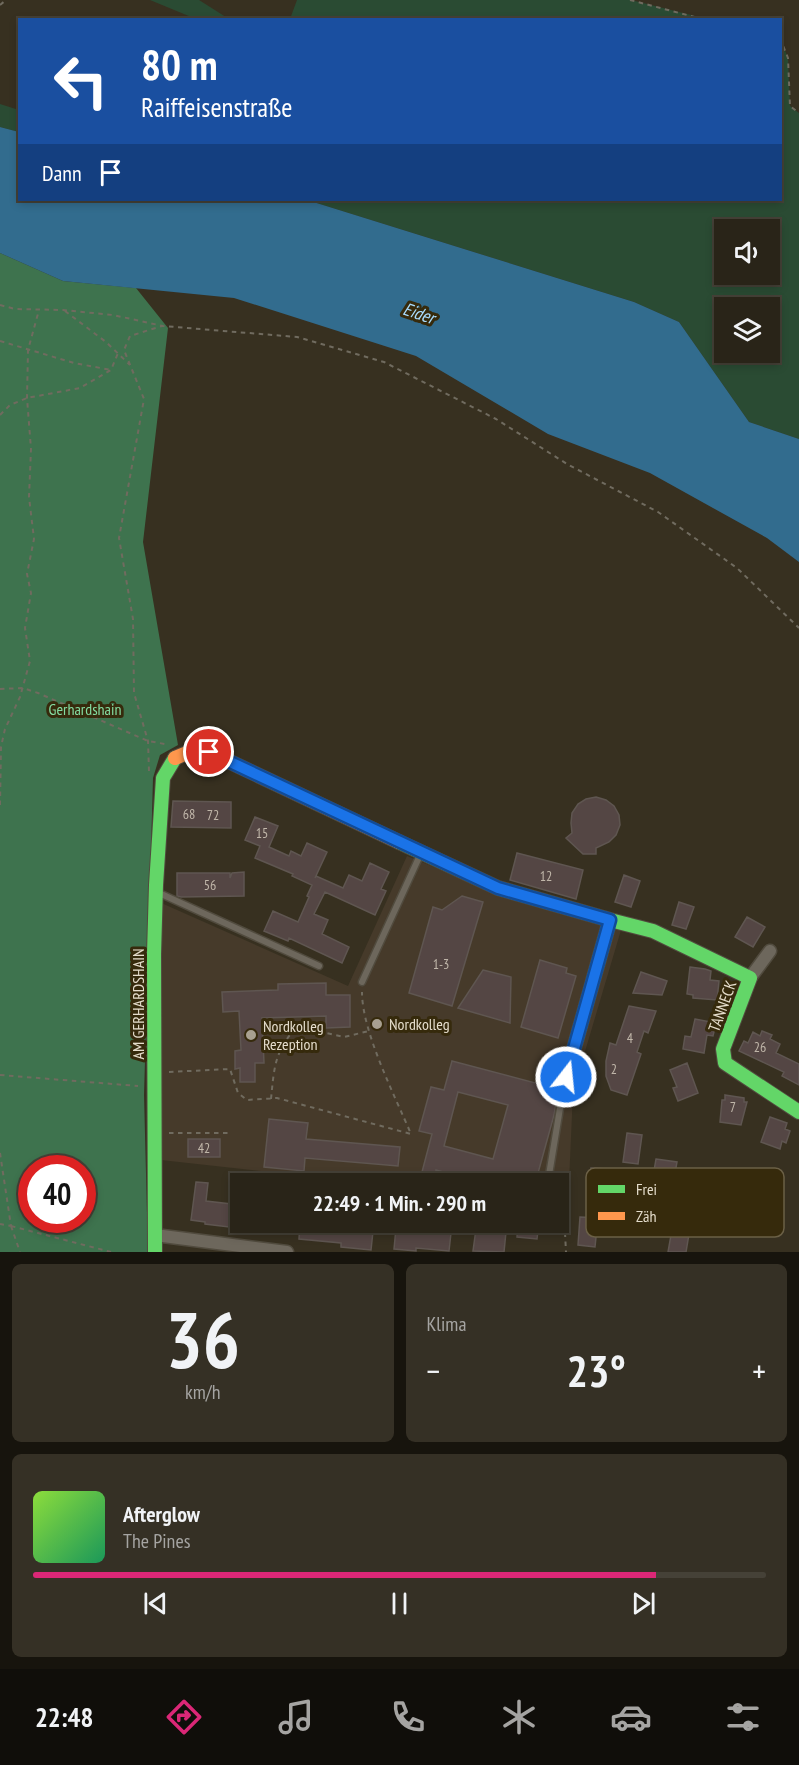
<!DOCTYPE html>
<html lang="de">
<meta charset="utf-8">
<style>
:root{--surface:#292418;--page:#353025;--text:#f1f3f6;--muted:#a5a4a2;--line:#454137;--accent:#db2777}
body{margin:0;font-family:"PT Sans Narrow",sans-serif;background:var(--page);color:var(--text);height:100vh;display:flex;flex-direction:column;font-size:22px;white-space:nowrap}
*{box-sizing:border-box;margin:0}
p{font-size:20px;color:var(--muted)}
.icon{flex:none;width:33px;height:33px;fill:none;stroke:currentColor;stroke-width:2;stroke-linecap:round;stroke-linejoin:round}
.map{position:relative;height:1252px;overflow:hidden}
.drawer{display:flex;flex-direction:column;gap:12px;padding:12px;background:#17140d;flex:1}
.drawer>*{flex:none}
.hud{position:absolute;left:18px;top:18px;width:764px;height:183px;border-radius:0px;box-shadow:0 3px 9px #0003,0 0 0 2px var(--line);background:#1a4fa0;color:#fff;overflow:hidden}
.controls{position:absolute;left:714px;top:219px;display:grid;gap:12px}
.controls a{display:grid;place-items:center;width:66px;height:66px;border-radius:0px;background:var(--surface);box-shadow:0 3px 9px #0003,0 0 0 2px var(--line);font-size:30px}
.speed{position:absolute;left:18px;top:1155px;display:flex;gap:12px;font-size:30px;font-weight:700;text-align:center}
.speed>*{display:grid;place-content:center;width:78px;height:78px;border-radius:50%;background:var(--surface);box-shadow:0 3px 9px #0003,0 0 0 2px var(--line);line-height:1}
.speed .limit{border:9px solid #d22;background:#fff;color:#111}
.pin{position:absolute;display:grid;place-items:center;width:51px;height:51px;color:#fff;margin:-26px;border:3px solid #fff;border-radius:50%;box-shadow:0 2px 6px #0007}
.me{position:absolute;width:66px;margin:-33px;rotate:16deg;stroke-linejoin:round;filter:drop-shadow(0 0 4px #0008)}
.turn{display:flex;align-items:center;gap:21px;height:126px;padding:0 24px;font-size:27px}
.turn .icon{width:78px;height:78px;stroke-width:2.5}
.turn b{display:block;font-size:42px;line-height:51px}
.then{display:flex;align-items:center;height:57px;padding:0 24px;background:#0003;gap:12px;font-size:22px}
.big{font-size:45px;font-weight:700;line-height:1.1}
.drawer .tile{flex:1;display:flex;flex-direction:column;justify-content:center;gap:9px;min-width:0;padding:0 21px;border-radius:9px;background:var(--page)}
.drawer .dial{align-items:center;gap:0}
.dial b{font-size:78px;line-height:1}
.song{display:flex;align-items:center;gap:18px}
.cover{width:72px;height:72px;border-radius:9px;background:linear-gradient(135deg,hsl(90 70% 55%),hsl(150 70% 35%))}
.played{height:6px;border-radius:3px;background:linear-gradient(90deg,var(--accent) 85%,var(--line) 85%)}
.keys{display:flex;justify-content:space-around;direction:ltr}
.heat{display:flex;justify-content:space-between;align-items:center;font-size:33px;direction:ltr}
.drawer .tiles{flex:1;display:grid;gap:12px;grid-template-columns:1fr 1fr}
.tile:last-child{grid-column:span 2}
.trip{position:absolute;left:230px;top:1173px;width:339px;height:60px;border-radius:0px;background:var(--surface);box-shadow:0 3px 9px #0003,0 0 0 2px var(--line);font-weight:700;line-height:60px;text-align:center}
.dock{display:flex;height:96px;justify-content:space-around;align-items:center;background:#100e0a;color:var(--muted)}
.dock .icon{width:42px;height:42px}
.dock .on{color:var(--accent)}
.dock b{font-size:27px;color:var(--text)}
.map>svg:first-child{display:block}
.education{fill:#463a2a}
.green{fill:#2a4b33;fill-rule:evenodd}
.forest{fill:#3e734e;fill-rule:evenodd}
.water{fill:#326c8e}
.building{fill:#544644;stroke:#5f5651;stroke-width:1.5;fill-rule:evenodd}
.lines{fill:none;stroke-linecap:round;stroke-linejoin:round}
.lane-casing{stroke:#514b3e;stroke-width:9}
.street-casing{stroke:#514b3e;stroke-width:15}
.fast-casing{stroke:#514b3e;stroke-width:16}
.slow-casing{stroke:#514b3e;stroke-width:16}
.path{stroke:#706b5f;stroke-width:2;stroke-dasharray:4.5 4.5;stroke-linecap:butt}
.lane{stroke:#6d675c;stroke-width:6}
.street{stroke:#6d675c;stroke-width:12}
.fast{stroke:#63d668;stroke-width:14}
.slow{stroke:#ff974d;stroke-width:14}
.route-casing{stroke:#114b97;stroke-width:15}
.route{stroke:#1a73e8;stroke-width:10}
.poi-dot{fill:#a8a090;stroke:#362a0c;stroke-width:2}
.labels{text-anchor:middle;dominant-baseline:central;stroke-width:6;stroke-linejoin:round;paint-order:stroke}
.number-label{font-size:14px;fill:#c1b7aa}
.park-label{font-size:16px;fill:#83dca1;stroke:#362a0c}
.street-label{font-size:16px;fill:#e5ddcc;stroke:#362a0c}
.poi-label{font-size:16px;fill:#e5ddcc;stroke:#362a0c;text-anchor:start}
.water-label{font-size:18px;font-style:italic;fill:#a8dcfe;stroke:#362a0c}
.key{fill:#362a0c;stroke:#6b6046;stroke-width:1.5}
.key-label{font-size:16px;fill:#e5ddcc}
</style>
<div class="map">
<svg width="799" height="1252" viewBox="0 0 799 1252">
<rect width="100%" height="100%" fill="#373020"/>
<path class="education" d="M 407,856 L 495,892 L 621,930 L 573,1092 L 568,1205 L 558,1204 L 558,1184 L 371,1183 L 161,1160 L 159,902 L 348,986 Z"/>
<path class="green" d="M 150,0 L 199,0 L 229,19 L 196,19 Z
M 297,0 L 631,0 L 707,19 L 290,19 Z
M 780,38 L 788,58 L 790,106 L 799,113 L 799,439 L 749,422 L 679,322 L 634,302 L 307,200 L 780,200 ZM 724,230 L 770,230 L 770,274 L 724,274 ZM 724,308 L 770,308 L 770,352 L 724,352 Z
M 0,104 L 19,110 L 19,132 L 0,127 Z"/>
<path class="forest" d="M 0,253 L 63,281 L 136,288 L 168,328 L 143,542 L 178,745 L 160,755 L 153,778 L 144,1095 L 148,1252 L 0,1252 ZM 32,1168 L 82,1168 L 82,1220 L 32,1220 Z"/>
<path class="water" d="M 0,127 L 19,132 L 20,200 L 307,200 L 634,302 L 679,322 L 749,422 L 799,439 L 799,562 L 767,538 L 650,473 L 548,434 L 416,356 L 234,298 L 63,281 L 0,253 Z"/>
<path class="building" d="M 596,797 L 606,800 L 614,806 L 619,815 L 620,825 L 616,835 L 609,842 L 596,848 L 596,854 L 583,854 L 566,838 L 572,833 L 571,823 L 572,813 L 578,804 L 586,799 Z
M 173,801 L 231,802 L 231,828 L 171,827 Z
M 255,817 L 278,826 L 269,847 L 289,856 L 291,851 L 301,856 L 307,843 L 327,852 L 315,878 L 316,876 L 343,888 L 349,875 L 362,881 L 370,863 L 389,872 L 381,889 L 386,891 L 375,915 L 325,892 L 314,914 L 328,920 L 322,934 L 349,947 L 342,963 L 289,938 L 288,941 L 264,931 L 273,911 L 298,922 L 309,897 L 307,896 L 312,885 L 292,876 L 293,874 L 255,858 L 260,846 L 245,840 Z
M 517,853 L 583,870 L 576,899 L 510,880 Z
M 244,872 L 244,896 L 181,897 L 177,896 L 177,873 L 230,873 L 230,878 L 232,873 Z
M 624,875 L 640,881 L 631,907 L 615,902 Z
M 462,896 L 483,902 L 452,1006 L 409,993 L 433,907 L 442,910 Z
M 679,902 L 694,907 L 686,929 L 672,925 Z
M 747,917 L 765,927 L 753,947 L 735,937 Z
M 540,960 L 567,968 L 566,973 L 576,976 L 558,1038 L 521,1027 Z
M 690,967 L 705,969 L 711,971 L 710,980 L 719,981 L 717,1000 L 693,998 L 693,995 L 687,994 Z
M 483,970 L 511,977 L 510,1023 L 458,1008 Z
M 641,972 L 667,981 L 662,995 L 633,993 Z
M 326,983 L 326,995 L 350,995 L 350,1027 L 326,1028 L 326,1016 L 262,1018 L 264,1063 L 255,1063 L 255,1082 L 240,1082 L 240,1068 L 235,1069 L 235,1051 L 241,1050 L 239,1011 L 223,1012 L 222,992 L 278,990 L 278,984 Z
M 629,1006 L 656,1011 L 648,1033 L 644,1031 L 637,1052 L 641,1054 L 627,1095 L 611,1090 L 606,1076 L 606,1061 L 610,1043 L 616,1045 Z
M 695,1019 L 716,1023 L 713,1036 L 707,1035 L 704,1053 L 683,1049 L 685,1036 L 691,1037 Z
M 762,1031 L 772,1035 L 770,1039 L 780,1044 L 776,1053 L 799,1064 L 799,1085 L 782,1076 L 784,1072 L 739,1051 L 744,1041 L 748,1043 L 753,1032 L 760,1036 Z
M 452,1061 L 558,1089 L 554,1115 L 535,1184 L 486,1184 L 436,1170 L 435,1176 L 422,1172 L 432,1134 L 419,1131 L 431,1087 L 444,1090 ZM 458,1092 L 508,1105 L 493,1159 L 444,1146 Z
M 687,1063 L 698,1093 L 678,1101 L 673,1088 L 677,1087 L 670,1070 Z
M 725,1095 L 744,1098 L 744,1102 L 747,1102 L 741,1125 L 720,1122 L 722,1100 L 725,1100 Z
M 770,1117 L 787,1123 L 785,1129 L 790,1131 L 786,1143 L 782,1141 L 780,1149 L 761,1142 Z
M 269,1119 L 308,1123 L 306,1139 L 400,1147 L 398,1166 L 305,1158 L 304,1171 L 264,1167 Z
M 627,1133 L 642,1135 L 638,1164 L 623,1162 Z
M 188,1139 L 220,1139 L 220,1157 L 188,1157 Z
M 656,1159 L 677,1162 L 673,1185 L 652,1182 Z
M 591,1168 L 607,1169 L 605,1194 L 589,1193 Z
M 196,1182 L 208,1183 L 206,1201 L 240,1205 L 240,1225 L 230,1224 L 229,1227 L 205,1224 L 205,1222 L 191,1220 Z
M 580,1217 L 598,1218 L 595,1247 L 578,1245 Z
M 300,1222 L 357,1225 L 357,1222 L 374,1222 L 371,1250 L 341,1247 L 341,1243 L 299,1239 Z
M 518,1222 L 539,1222 L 537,1239 L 517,1237 Z
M 673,1224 L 690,1228 L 686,1252 L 668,1252 Z
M 396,1228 L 451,1233 L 449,1251 L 416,1248 L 416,1251 L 394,1249 Z
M 476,1229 L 506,1232 L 504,1252 L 473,1251 Z"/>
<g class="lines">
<g class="lane-casing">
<path id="lane" d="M 159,893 L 319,966
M 362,982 L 421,853
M 548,1181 L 565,1078"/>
</g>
<g class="street-casing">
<path id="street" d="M 750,978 L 770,951
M 155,1235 L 287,1252"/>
</g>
<g class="fast-casing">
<path id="fast" d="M 399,842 L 498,888 L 610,920 L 566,1077
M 610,920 L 653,931 L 750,978 L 723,1049 L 725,1063 L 799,1112
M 155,1252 L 154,954 L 156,885 L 163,778 L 175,758"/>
</g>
<g class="slow-casing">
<path id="slow" d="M 175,758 L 187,753 L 209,752 L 399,842"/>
</g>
<path class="path" d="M 630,0 L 706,20
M 0,5 L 6,0
M 780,38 L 788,58 L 790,106 L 799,113
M 0,305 L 15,309 L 63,310 L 113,315 L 163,326 L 297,337 L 384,362 L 496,419 L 567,464 L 658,512 L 737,568 L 799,628
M 65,311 L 106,342 L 130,365
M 0,341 L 74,363 L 111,370
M 0,415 L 10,405 L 27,398 L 80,388 L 111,370 L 118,353
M 0,689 L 23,688 L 38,693 L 148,741 L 165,744
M 149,771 L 148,741 L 134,693 L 133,619 L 119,538 L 144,399 L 124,350 L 130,336 L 162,326
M 0,805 L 1,747 L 5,729 L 20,697 L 30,661 L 25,628 L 31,593 L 27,574 L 34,539 L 29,497 L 31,449 L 27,398 L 28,350 L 39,310
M 169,1072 L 230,1069 L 238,1093 L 247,1100 L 277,1098 L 411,1134 C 395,1096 362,1032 362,992
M 0,1075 L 138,1086
M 271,1099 C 274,1070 274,1053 294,1030 L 322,1032 L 344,1037 L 369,1031
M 169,1133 L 229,1133
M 0,1153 L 11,1226 L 0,1224
M 558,1190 L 563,1194 L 566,1252
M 11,1226 L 111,1252
M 11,1226 L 20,1252"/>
<use href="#lane" class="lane"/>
<use href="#street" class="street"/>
<use href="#fast" class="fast"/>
<use href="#slow" class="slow"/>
</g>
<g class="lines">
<g class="route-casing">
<path id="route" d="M 209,752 L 498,888 L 610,920 L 566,1077"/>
</g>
<use href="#route" class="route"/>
</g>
<g class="poi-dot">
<circle cx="377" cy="1024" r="6"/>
<circle cx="251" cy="1035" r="6"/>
</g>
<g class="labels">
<g class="number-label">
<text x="189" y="814">68</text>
<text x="213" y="815">72</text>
<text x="262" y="833">15</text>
<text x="546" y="876">12</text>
<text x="210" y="885">56</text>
<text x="441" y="964">1-3</text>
<text x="630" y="1038">4</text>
<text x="760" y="1047">26</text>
<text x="614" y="1069">2</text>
<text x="733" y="1107">7</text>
<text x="204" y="1148">42</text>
</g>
<g class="park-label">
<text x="85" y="709">Gerhardshain</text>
</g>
<g class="street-label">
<text transform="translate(138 1004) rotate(-90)">AM GERHARDSHAIN</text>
<text transform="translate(722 1006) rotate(-70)">TANNECK</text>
</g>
<g class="poi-label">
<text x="389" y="1024">Nordkolleg</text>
<text x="263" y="1026">Nordkolleg<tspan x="263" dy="18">Rezeption</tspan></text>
</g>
<g class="water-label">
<text transform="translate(419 313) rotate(19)">Eider</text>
</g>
</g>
<rect x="586" y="1168" width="198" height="69" rx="9" class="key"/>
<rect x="598" y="1185" width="27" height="8" fill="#63d668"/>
<rect x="598" y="1212" width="27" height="8" fill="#ff974d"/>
<g class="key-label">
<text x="636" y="1195">Frei</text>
<text x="636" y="1222">Zäh</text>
</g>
</svg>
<div class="controls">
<a><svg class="icon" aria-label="sound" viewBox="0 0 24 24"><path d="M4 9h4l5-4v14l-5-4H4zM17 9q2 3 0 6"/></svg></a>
<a><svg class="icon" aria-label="layers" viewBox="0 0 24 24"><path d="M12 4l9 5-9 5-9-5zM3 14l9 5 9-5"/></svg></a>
</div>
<div class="speed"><div class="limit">40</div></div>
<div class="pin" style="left:209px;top:752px;background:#d93025"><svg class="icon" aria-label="arrive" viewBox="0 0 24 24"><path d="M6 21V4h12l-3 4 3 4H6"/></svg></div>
<svg class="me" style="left:566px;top:1077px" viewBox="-20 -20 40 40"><circle r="17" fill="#1a73e8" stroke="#fff" stroke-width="3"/><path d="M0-11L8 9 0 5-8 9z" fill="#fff"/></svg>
<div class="trip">22:49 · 1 Min. · 290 m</div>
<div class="hud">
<div class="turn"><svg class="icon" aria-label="left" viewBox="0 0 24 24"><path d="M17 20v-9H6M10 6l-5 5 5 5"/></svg><div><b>80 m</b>Raiffeisenstraße</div></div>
<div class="then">Dann<svg class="icon" aria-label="arrive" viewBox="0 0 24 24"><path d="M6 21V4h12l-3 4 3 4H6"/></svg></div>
</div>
</div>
<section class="drawer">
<div class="tiles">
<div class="tile dial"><b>36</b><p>km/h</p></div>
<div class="tile"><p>Klima</p>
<div class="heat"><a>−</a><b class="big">23°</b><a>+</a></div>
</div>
<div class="tile">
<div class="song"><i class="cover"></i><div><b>Afterglow</b><p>The Pines</p></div></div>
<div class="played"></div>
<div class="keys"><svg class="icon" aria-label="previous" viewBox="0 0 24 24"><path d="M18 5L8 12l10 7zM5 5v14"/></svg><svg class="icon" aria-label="pause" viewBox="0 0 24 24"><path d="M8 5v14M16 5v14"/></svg><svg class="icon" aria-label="next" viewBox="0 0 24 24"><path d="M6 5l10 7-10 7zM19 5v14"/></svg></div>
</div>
</div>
</section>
<nav class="dock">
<b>22:48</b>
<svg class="icon on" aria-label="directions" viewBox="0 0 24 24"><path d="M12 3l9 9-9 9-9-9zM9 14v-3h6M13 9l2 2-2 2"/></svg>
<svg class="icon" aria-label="music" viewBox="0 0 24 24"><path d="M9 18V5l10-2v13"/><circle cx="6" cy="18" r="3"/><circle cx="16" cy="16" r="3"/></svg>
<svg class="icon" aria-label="phone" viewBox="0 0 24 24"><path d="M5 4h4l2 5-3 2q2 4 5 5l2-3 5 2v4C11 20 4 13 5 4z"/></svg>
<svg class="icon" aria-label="climate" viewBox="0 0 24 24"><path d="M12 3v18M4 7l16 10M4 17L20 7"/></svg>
<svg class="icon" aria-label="car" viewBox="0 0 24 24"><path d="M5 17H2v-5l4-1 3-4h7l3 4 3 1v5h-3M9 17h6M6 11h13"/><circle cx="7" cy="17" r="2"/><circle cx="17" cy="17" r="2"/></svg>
<svg class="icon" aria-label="filters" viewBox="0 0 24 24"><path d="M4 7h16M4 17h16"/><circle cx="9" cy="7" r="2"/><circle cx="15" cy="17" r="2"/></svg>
</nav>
